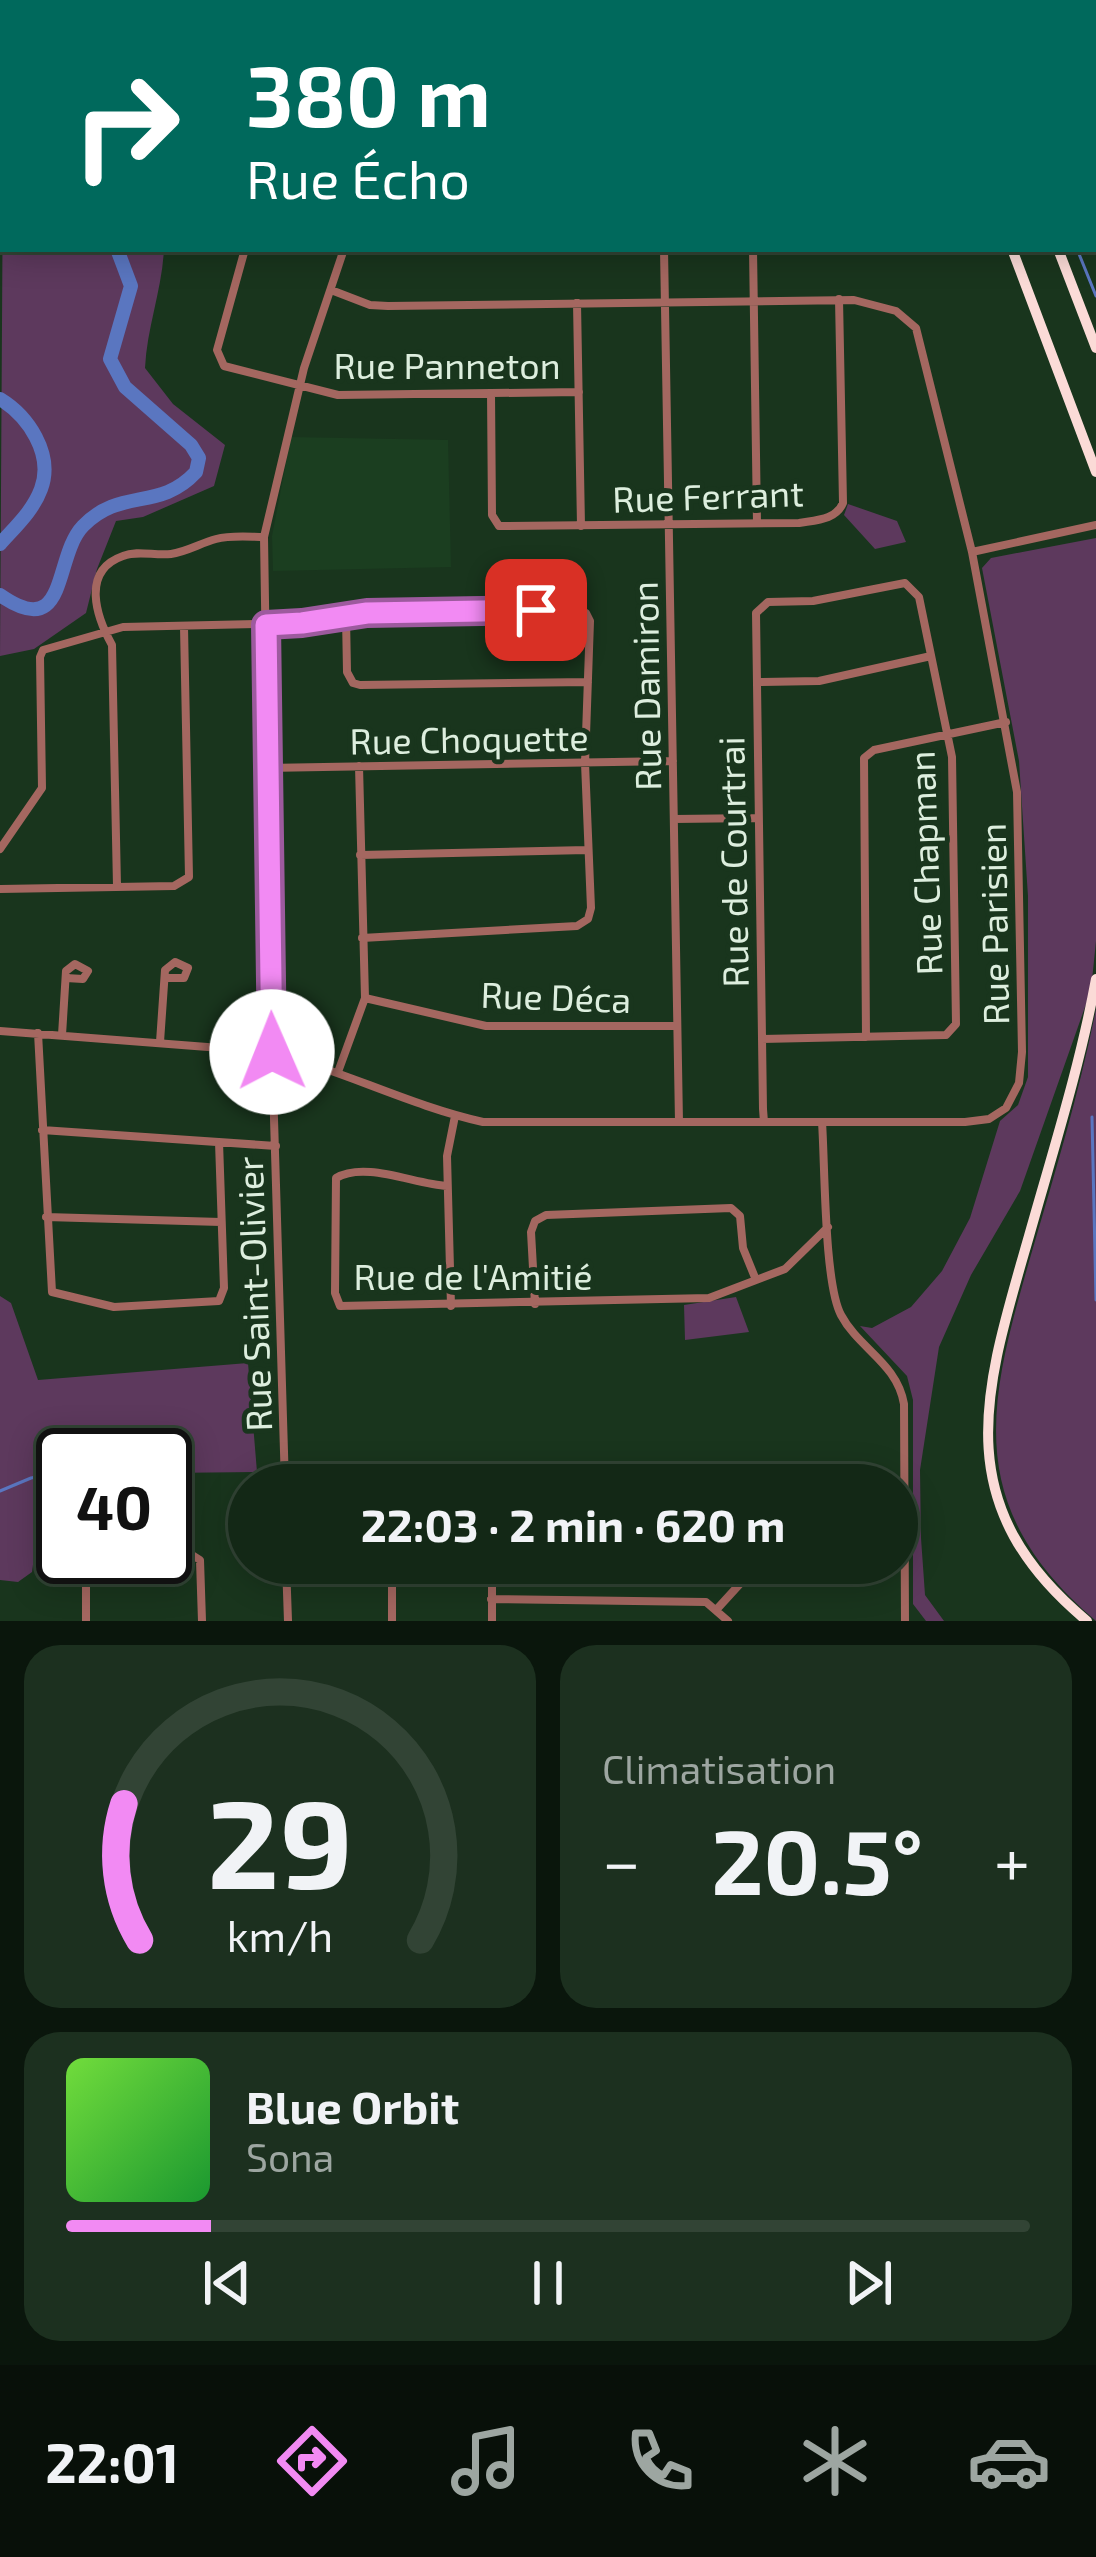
<!DOCTYPE html>
<html lang="fr">
<meta charset="utf-8">
<style>
:root{--surface:#132816;--page:#1c301f;--text:#f1f3f6;--muted:#9da6a1;--line:#324435;--accent:#f28af3}
body{margin:0;font-family:"Exo 2",sans-serif;background:var(--page);color:var(--text);height:100vh;display:flex;flex-direction:column;font-size:45px;white-space:nowrap}
*{box-sizing:border-box;margin:0}
p{font-size:39px;color:var(--muted)}
.icon{flex:none;width:66px;height:66px;fill:none;stroke:currentColor;stroke-width:2;stroke-linecap:round;stroke-linejoin:round}
.map{position:relative;height:1621px;overflow:hidden}
.details{display:flex;flex-direction:column;gap:24px;padding:24px;background:#0a160c;flex:1}
.details>*{flex:none}
.banner{position:absolute;left:0px;top:0px;width:1098px;height:252px;box-shadow:0 6px 30px #0003,0 0 0 3px var(--line);background:#00695c;color:#fff;overflow:hidden}
.speed{position:absolute;left:36px;top:1428px;display:flex;gap:24px;font-size:60px;font-weight:700;text-align:center}
.speed>*{display:grid;place-content:center;width:156px;height:156px;border-radius:50%;background:var(--surface);box-shadow:0 6px 30px #0003,0 0 0 3px var(--line);line-height:1}
.speed .limit{border:6px solid #111;border-radius:18px;background:#fff;color:#111}
.pin{position:absolute;display:grid;place-items:center;width:102px;height:102px;color:#fff;margin:-51px;border-radius:24px;box-shadow:0 6px 18px #0006}
.me{position:absolute;width:132px;margin:-66px;rotate:359deg;stroke-linejoin:round;filter:drop-shadow(0 0 9px #0008)}
.turn{display:flex;align-items:center;gap:42px;height:252px;padding:0 48px;font-size:54px}
.turn .icon{width:156px;height:156px;stroke-width:2.5}
.turn b{display:block;font-size:84px;line-height:102px}
.big{font-size:90px;font-weight:700;line-height:1.1}
.details .card{flex:1;display:flex;flex-direction:column;justify-content:center;gap:18px;min-width:0;padding:0 42px;border-radius:36px;background:var(--page)}
.details .dial{align-items:center;gap:0}
.dial svg{height:312px;overflow:visible;fill:none;stroke:var(--line);stroke-width:7;stroke-linecap:round;text-anchor:middle}
.dial text{fill:var(--text);stroke:none}
.song{display:flex;align-items:center;gap:36px}
.cover{width:144px;height:144px;border-radius:18px;background:linear-gradient(135deg,hsl(100 70% 55%),hsl(130 70% 35%))}
.played{height:12px;border-radius:6px;background:linear-gradient(90deg,var(--accent) 15%,var(--line) 15%)}
.keys{display:flex;justify-content:space-around;direction:ltr}
.heat{display:flex;justify-content:space-between;align-items:center;font-size:66px;direction:ltr}
.details .tiles{flex:1;display:grid;gap:24px;grid-template-columns:1fr 1fr}
.card:last-child{grid-column:span 2}
.trip{position:absolute;left:228px;top:1464px;width:690px;height:120px;border-radius:60px;background:var(--surface);box-shadow:0 6px 30px #0003,0 0 0 3px var(--line);font-weight:700;line-height:120px;text-align:center}
.tabs{display:flex;height:192px;justify-content:space-around;align-items:center;background:#081009;color:var(--muted)}
.tabs .icon{width:84px;height:84px}
.tabs .selected{color:var(--accent)}
.tabs b{font-size:54px;color:var(--text)}
.map>svg:first-child{display:block}
.built{fill:#1b3e20}
.green{fill:#5d395d}
.lines{fill:none;stroke-linecap:round;stroke-linejoin:round}
.stream{stroke:#5a76c0;stroke-width:3}
.river{stroke:#5a76c0;stroke-width:14}
.minor{stroke:#a46760;stroke-width:8}
.highway{stroke:#fbdbd7;stroke-width:10}
.route-casing{stroke:#9d5a9e;stroke-width:30}
.route{stroke:#f28af3;stroke-width:21}
.labels{text-anchor:middle;dominant-baseline:central;stroke-width:10;stroke-linejoin:round;paint-order:stroke}
.street-label{font-size:36px;fill:#ddeede;stroke:#19351d}
</style>
<div class="map">
<svg width="1096" height="1621" viewBox="0 0 1096 1621">
<rect width="100%" height="100%" fill="#19351d"/>
<path class="built" d="M 291,437 L 448,440 L 451,567 L 273,571 L 272,536 Z"/>
<path class="green" d="M 3,157 L 3,249 L 164,249 C 162,290 147,327 145,368 L 173,404 L 225,445 L 214,486 L 143,517 L 116,521 L 97,569 L 86,613 L 34,649 L 0,656 Z
M 848,504 L 897,521 L 906,542 L 875,549 L 844,515 Z
M 1096,538 L 1096,941 L 1091,990 L 1020,1191 L 971,1275 L 939,1347 L 920,1470 L 921,1538 L 925,1595 L 944,1621 L 926,1621 L 913,1604 L 913,1400 L 907,1376 L 860,1326 L 872,1328 L 911,1307 L 942,1271 L 970,1218 L 1000,1121 L 1018,1105 L 1028,1077 L 1028,896 L 1019,761 L 982,568 L 991,558 Z
M 1096,1009 L 1096,1621 C 959,1504 989,1400 1033,1248 C 1056,1169 1080,1090 1096,1009 Z
M 0,1296 L 11,1303 L 38,1380 L 248,1363 L 257,1472 L 165,1473 L 165,1455 L 63,1455 L 63,1520 L 35,1550 L 32,1572 L 18,1582 L 0,1580 Z
M 736,1297 L 749,1332 L 685,1340 L 684,1305 Z"/>
<g class="lines">
<path class="stream" d="M 982,0 L 983,3
M 1077,249 L 1096,296
M 1092,1117 L 1096,1300
M 118,1455 L 134,1449 L 131,1454
M 0,1491 L 31,1478 L 63,1472"/>
<path class="river" d="M 286,3 L 288,0
M 0,399 C 28,416 54,454 41,489 C 33,511 15,527 0,544
M 0,595 C 69,643 53,557 83,526 C 121,487 159,512 196,472 L 199,458 L 191,445 L 125,387 L 110,359 L 131,286 L 117,249"/>
<path class="minor" d="M 6,0 L 10,3
M 123,0 L 125,3
M 542,0 L 543,3
M 633,0 L 635,3
M 728,0 L 729,3
M 809,0 L 811,3
M 377,3 L 378,0
M 481,3 L 488,0
M 0,88 L 3,88
M 245,249 L 217,350 L 224,366 L 338,395 L 579,392
M 664,249 L 679,1122
M 753,249 L 757,523
M 577,303 L 581,526
M 491,393 L 492,515 L 499,526 L 799,523 C 816,520 836,520 843,503 L 839,299
M 972,552 L 1096,525
M 346,617 L 347,672 L 353,683 L 360,685 L 588,682
M 757,682 L 819,681 L 931,656
M 266,768 L 673,761
M 674,819 L 758,818
M 0,849 L 42,788 L 40,657 L 43,650 L 123,627 L 302,623 L 367,613 L 578,609 L 586,613 L 590,621 L 585,763 L 591,908 L 588,919 L 577,926 L 362,938
M 360,855 L 587,850
M 117,886 L 112,645 C 97,618 80,571 123,556 C 137,550 155,556 171,554 C 186,552 201,543 216,539 C 231,535 249,537 264,537
M 0,889 L 174,886 L 189,877 L 184,627
M 365,998 L 486,1026 L 676,1026
M 0,1031 L 272,1052 C 344,1071 411,1106 483,1122 L 965,1122 L 989,1119 L 1006,1108 L 1019,1083 L 1022,1052 L 1017,792 L 972,552 L 916,328 L 896,311 L 854,300 L 388,306 L 370,305 L 331,290
M 38,1033 L 52,1292 L 114,1307 L 219,1301 L 224,1288 L 219,1142
M 62,1035 L 66,971 L 75,964 L 88,971 L 83,979 L 66,978
M 866,1037 L 864,758 L 874,750 L 1006,722
M 762,1039 L 946,1035 L 956,1024 L 952,757 L 919,597 L 905,583 L 813,601 L 768,602 L 756,613 L 763,1109 L 764,1122
M 160,1042 L 165,970 L 175,962 L 188,968 L 184,978 L 165,978
M 338,1072 L 365,998 L 359,766
M 822,1122 C 825,1164 824,1283 841,1315 C 859,1349 897,1363 904,1404 L 905,1621
M 42,1130 L 276,1146
M 447,1186 C 414,1184 365,1161 336,1178 L 335,1293 L 340,1306 L 709,1298 L 785,1269 L 828,1227
M 46,1217 L 221,1222
M 535,1304 L 531,1232 L 535,1221 L 546,1215 L 731,1208 L 740,1216 L 743,1248 L 756,1280
M 451,1306 L 447,1156 L 455,1116
M 285,1485 L 272,1052 L 264,537 L 304,368 L 344,249
M 165,1555 L 189,1553 L 200,1560 L 202,1621
M 286,1563 L 288,1621
M 491,1599 L 706,1602 L 728,1621
M 717,1609 L 759,1563
M 86,1621 L 86,1573 L 90,1565 L 147,1557
M 392,1621 L 392,1563
M 492,1621 L 492,1563"/>
<path class="highway" d="M 912,0 L 913,3
M 959,0 L 960,3
M 1012,249 L 1096,472
M 1058,249 L 1096,348
M 1087,1621 C 945,1503 985,1389 1029,1236 C 1053,1151 1080,1066 1096,979"/>
</g>
<g class="lines">
<g class="route-casing">
<path id="route" d="M 272,1052 L 266,625 L 302,623 L 367,613 L 536,610"/>
</g>
<use href="#route" class="route"/>
</g>
<g class="labels">
<g class="street-label">
<text x="447" y="364">Rue Panneton</text>
<text transform="translate(708 495) rotate(-2)">Rue Ferrant</text>
<text transform="translate(645 686) rotate(-91)">Rue Damiron</text>
<text transform="translate(469 738) rotate(-1)">Rue Choquette</text>
<text transform="translate(732 862) rotate(-91)">Rue de Courtrai</text>
<text transform="translate(924 863) rotate(-92)">Rue Chapman</text>
<text transform="translate(993 924) rotate(-91)">Rue Parisien</text>
<text transform="translate(556 996) rotate(2)">Rue Déca</text>
<text x="473" y="1275">Rue de l'Amitié</text>
<text transform="translate(253 1294) rotate(-92)">Rue Saint-Olivier</text>
</g>
</g>
</svg>
<div class="speed"><div class="limit">40</div></div>
<div class="pin" style="left:536px;top:610px;background:#d93025"><svg class="icon" aria-label="arrive" viewBox="0 0 24 24"><path d="M6 21V4h12l-3 4 3 4H6"/></svg></div>
<svg class="me" style="left:272px;top:1052px" viewBox="-20 -20 40 40"><circle r="19" fill="#fff"/><path d="M0-13L10 11 0 6-10 11z" fill="#f28af3"/></svg>
<div class="trip">22:03 · 2 min · 620 m</div>
<div class="banner">
<div class="turn"><svg class="icon" aria-label="right" viewBox="0 0 24 24"><path d="M7 20v-9h11M14 6l5 5-5 5"/></svg><div><b>380 m</b>Rue Écho</div></div>
</div>
</div>
<section class="details">
<div class="tiles">
<div class="card dial"><svg viewBox="0 0 100 80">
<path d="M14 69A42 42 0 1 1 86 69"/>
<path d="M14 69A42 42 0 0 1 10 34" stroke="#f28af3"/>
<text x="50" y="56" font-size="32" font-weight="700">29</text>
<text x="50" y="72" font-size="11">km/h</text>
</svg></div>
<div class="card"><p>Climatisation</p>
<div class="heat"><a>−</a><b class="big">20.5°</b><a>+</a></div>
</div>
<div class="card">
<div class="song"><i class="cover"></i><div><b>Blue Orbit</b><p>Sona</p></div></div>
<div class="played"></div>
<div class="keys"><svg class="icon" aria-label="previous" viewBox="0 0 24 24"><path d="M18 5L8 12l10 7zM5 5v14"/></svg><svg class="icon" aria-label="pause" viewBox="0 0 24 24"><path d="M8 5v14M16 5v14"/></svg><svg class="icon" aria-label="next" viewBox="0 0 24 24"><path d="M6 5l10 7-10 7zM19 5v14"/></svg></div>
</div>
</div>
</section>
<nav class="tabs">
<b>22:01</b>
<svg class="icon selected" aria-label="directions" viewBox="0 0 24 24"><path d="M12 3l9 9-9 9-9-9zM9 14v-3h6M13 9l2 2-2 2"/></svg>
<svg class="icon" aria-label="music" viewBox="0 0 24 24"><path d="M9 18V5l10-2v13"/><circle cx="6" cy="18" r="3"/><circle cx="16" cy="16" r="3"/></svg>
<svg class="icon" aria-label="phone" viewBox="0 0 24 24"><path d="M5 4h4l2 5-3 2q2 4 5 5l2-3 5 2v4C11 20 4 13 5 4z"/></svg>
<svg class="icon" aria-label="climate" viewBox="0 0 24 24"><path d="M12 3v18M4 7l16 10M4 17L20 7"/></svg>
<svg class="icon" aria-label="car" viewBox="0 0 24 24"><path d="M5 17H2v-5l4-1 3-4h7l3 4 3 1v5h-3M9 17h6M6 11h13"/><circle cx="7" cy="17" r="2"/><circle cx="17" cy="17" r="2"/></svg>
</nav>
